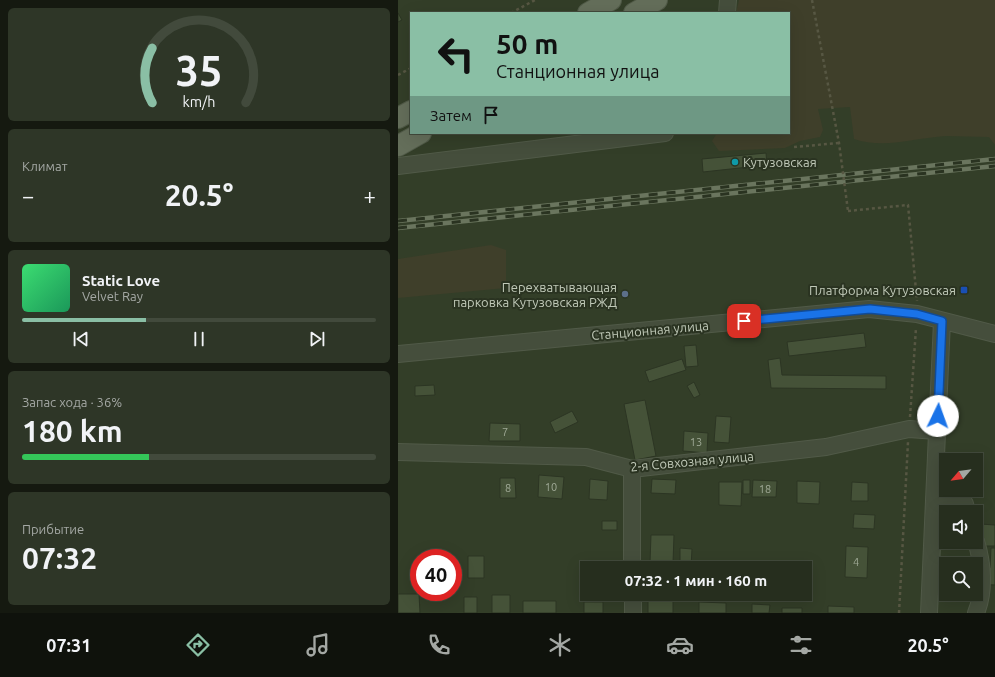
<!DOCTYPE html>
<html lang="ru">
<meta charset="utf-8">
<style>
:root{--surface:#262e1e;--page:#2e3627;--text:#f1f3f6;--muted:#a4a8a4;--line:#424a3c;--accent:#8abfa5}
body{margin:0;font-family:Ubuntu,sans-serif;background:var(--page);color:var(--text);height:100vh;display:flex;flex-direction:column;font-size:15px;white-space:nowrap}
*{box-sizing:border-box;margin:0}
p{font-size:13px;color:var(--muted)}
.icon{flex:none;width:22px;height:22px;fill:none;stroke:currentColor;stroke-width:2;stroke-linecap:round;stroke-linejoin:round}
.map{position:relative;flex:1;overflow:hidden}
.sheet{display:flex;flex-direction:column;gap:8px;padding:8px;background:#151910;width:398px}
.sheet>*{flex:none}
.guide{position:absolute;left:12px;top:12px;width:380px;height:122px;border-radius:0px;box-shadow:0 4px 16px #0002,0 0 0 1px var(--line);background:#8abfa5;color:#111;overflow:hidden}
.needle{width:26px;rotate:241deg}
.tools{position:absolute;left:541px;top:453px;display:grid;gap:8px}
.tools a{display:grid;place-items:center;width:44px;height:44px;border-radius:0px;background:var(--surface);box-shadow:0 4px 16px #0002,0 0 0 1px var(--line);font-size:20px}
.speed{position:absolute;left:12px;top:549px;display:flex;gap:8px;font-size:20px;font-weight:700;text-align:center}
.speed>*{display:grid;place-content:center;width:52px;height:52px;border-radius:50%;background:var(--surface);box-shadow:0 4px 16px #0002,0 0 0 1px var(--line);line-height:1}
.speed .limit{border:6px solid #d22;background:#fff;color:#111}
.pin{position:absolute;display:grid;place-items:center;width:34px;height:34px;color:#fff;margin:-17px;border-radius:8px;box-shadow:0 2px 6px #0006}
.me{position:absolute;width:44px;margin:-22px;rotate:3deg;stroke-linejoin:round;filter:drop-shadow(0 0 3px #0008)}
.turn{display:flex;align-items:center;gap:14px;height:84px;padding:0 20px;font-size:18px}
.turn .icon{width:52px;height:52px;stroke-width:2.5}
.turn b{display:block;font-size:28px;line-height:34px}
.then{display:flex;align-items:center;height:38px;padding:0 20px;background:#0003;gap:8px;font-size:15px}
.big{font-size:30px;font-weight:600;line-height:1.1}
.sheet .card{flex:1;display:flex;flex-direction:column;justify-content:center;gap:6px;min-width:0;padding:0 14px;border-radius:6px;background:var(--page)}
.sheet .dial{align-items:center;gap:0}
.dial svg{height:104px;overflow:visible;fill:none;stroke:var(--line);stroke-width:7;stroke-linecap:round;text-anchor:middle}
.dial text{fill:var(--text);stroke:none}
.song{display:flex;align-items:center;gap:12px}
.cover{width:48px;height:48px;border-radius:6px;background:linear-gradient(135deg,hsl(140 70% 55%),hsl(150 70% 35%))}
.played{height:4px;border-radius:2px;background:linear-gradient(90deg,var(--accent) 35%,var(--line) 35%)}
.keys{display:flex;justify-content:space-around;direction:ltr}
.heat{display:flex;justify-content:space-between;align-items:center;font-size:22px;direction:ltr}
.charge{height:6px;border-radius:3px;background:linear-gradient(90deg,#34c759 36%,var(--line) 0)}
.trip{position:absolute;left:182px;top:561px;width:232px;height:40px;border-radius:0px;background:var(--surface);box-shadow:0 4px 16px #0002,0 0 0 1px var(--line);font-weight:600;line-height:40px;text-align:center}
.menu{display:flex;height:64px;justify-content:space-around;align-items:center;background:#0f120c;color:var(--muted)}
.menu .icon{width:28px;height:28px}
.menu .selected{color:var(--accent)}
.menu b{font-size:18px;color:var(--text)}
main{display:flex;flex:1;min-height:0}
.map>svg:first-child{display:block}
.green{fill:#3f3f2a}
.building{fill:#455238;stroke:#2c3523}
.lines{fill:none;stroke-linecap:round;stroke-linejoin:round}
.minor-casing{stroke:#515a48;stroke-width:18}
.major-casing{stroke:#515a48;stroke-width:22}
.path{stroke:#575743;stroke-width:2.5;stroke-dasharray:3 3;stroke-linecap:butt}
.minor{stroke:#454e3c;stroke-width:16}
.major{stroke:#646e5a;stroke-width:20}
.rail-casing{stroke:#6a755e;stroke-width:4.5}
.rail{stroke:#2a3321;stroke-width:3;stroke-dasharray:9;stroke-linecap:butt}
.path-bridge{stroke:#575743;stroke-width:2.5;stroke-dasharray:3 3;stroke-linecap:butt}
.route-casing{stroke:#114b97;stroke-width:10}
.route{stroke:#1a73e8;stroke-width:7}
.culture-dot{fill:#0f9aa8;stroke:#2a3321;stroke-width:1.5}
.transit-dot{fill:#1a4fb4;stroke:#2a3321;stroke-width:1.5}
.service-dot{fill:#5c6f8a;stroke:#2a3321;stroke-width:1.5}
.labels{text-anchor:middle;dominant-baseline:central;stroke-width:4;stroke-linejoin:round;paint-order:stroke}
.number-label{font-size:11px;fill:#a0aa97}
.poi-label{font-size:13px;fill:#c0c9b8;stroke:#2a3321;text-anchor:end}
.street-label{font-size:13px;fill:#c0c9b8;stroke:#2a3321}
</style>
<main>
<section class="sheet">
<div class="card dial"><svg viewBox="0 0 100 80">
<path d="M14 69A42 42 0 1 1 86 69"/>
<path d="M14 69A42 42 0 0 1 14 27" stroke="#8abfa5"/>
<text x="50" y="56" font-size="32" font-weight="700">35</text>
<text x="50" y="72" font-size="11">km/h</text>
</svg></div>
<div class="card"><p>Климат</p>
<div class="heat"><a>−</a><b class="big">20.5°</b><a>+</a></div>
</div>
<div class="card">
<div class="song"><i class="cover"></i><div><b>Static Love</b><p>Velvet Ray</p></div></div>
<div class="played"></div>
<div class="keys"><svg class="icon" aria-label="previous" viewBox="0 0 24 24"><path d="M18 5L8 12l10 7zM5 5v14"/></svg><svg class="icon" aria-label="pause" viewBox="0 0 24 24"><path d="M8 5v14M16 5v14"/></svg><svg class="icon" aria-label="next" viewBox="0 0 24 24"><path d="M6 5l10 7-10 7zM19 5v14"/></svg></div>
</div>
<div class="card"><p>Запас хода · 36%</p><b class="big">180 km</b><div class="charge"></div></div>
<div class="card"><p>Прибытие</p><b class="big">07:32</b></div>
</section>
<div class="map">
<svg width="597" height="613" viewBox="0 0 597 613">
<rect width="100%" height="100%" fill="#333e28"/>
<path class="green" d="M 341,0 L 597,0 L 597,145 L 591,137 C 576,137 562,136 548,136 C 517,138 486,149 456,139 L 452,107 L 420,109 L 425,130 L 422,137 L 402,141 L 387,148 L 321,151 L 314,141 L 319,133 L 391,133 L 391,13 L 338,13 Z
M 93,245 L 108,250 L 108,288 L 0,298 L 0,259 Z"/>
<path class="building" d="M 0,13 L 4,20 L 0,22 Z
M 368,153 L 369,165 L 305,172 L 304,159 Z
M 466,333 L 468,347 L 391,356 L 389,342 Z
M 298,345 L 300,366 L 288,367 L 286,346 Z
M 382,358 L 384,375 L 488,376 L 488,389 L 373,388 L 370,360 Z
M 284,359 L 288,370 L 251,382 L 247,371 Z
M 296,382 L 302,395 L 296,398 L 289,386 Z
M 36,385 L 37,395 L 17,396 L 17,386 Z
M 247,400 L 258,456 L 237,460 L 226,404 Z
M 174,411 L 180,422 L 157,433 L 152,422 Z
M 318,416 L 333,417 L 331,443 L 316,442 Z
M 92,423 L 122,424 L 122,441 L 91,441 Z
M 286,431 L 310,433 L 309,453 L 285,451 Z
M 141,475 L 166,477 L 164,499 L 140,497 Z
M 102,478 L 117,478 L 118,498 L 102,498 Z
M 192,479 L 210,481 L 209,500 L 191,499 Z
M 254,479 L 278,480 L 277,494 L 253,493 Z
M 345,480 L 352,480 L 352,494 L 345,494 Z
M 355,480 L 379,481 L 378,497 L 354,497 Z
M 399,481 L 422,482 L 421,504 L 399,503 Z
M 321,482 L 344,482 L 343,506 L 321,505 Z
M 454,482 L 470,483 L 470,501 L 453,501 Z
M 456,514 L 477,515 L 476,529 L 455,528 Z
M 204,521 L 219,521 L 219,530 L 204,530 Z
M 582,524 L 597,525 L 597,546 L 582,546 Z
M 253,535 L 276,535 L 275,563 L 252,562 Z
M 448,546 L 470,547 L 469,578 L 447,577 Z
M 282,548 L 294,549 L 293,567 L 282,566 Z
M 593,548 L 597,548 L 597,585 L 579,584 L 579,567 L 592,568 Z
M 70,556 L 86,556 L 86,578 L 70,578 Z
M 0,594 L 21,594 L 22,613 L 0,613 Z
M 94,595 L 112,595 L 112,613 L 94,613 Z
M 66,597 L 79,597 L 79,613 L 66,613 Z
M 250,599 L 275,600 L 275,613 L 250,613 Z
M 125,601 L 158,601 L 158,613 L 125,613 Z
M 186,602 L 205,602 L 205,613 L 186,613 Z
M 301,602 L 328,603 L 328,613 L 301,613 Z
M 354,604 L 372,605 L 371,613 L 354,613 Z
M 430,606 L 456,607 L 456,613 L 430,613 Z
M 384,608 L 404,608 L 404,613 L 384,613 Z"/>
<g class="lines">
<g class="minor-casing">
<path id="minor" d="M 329,13 L 330,0
M 0,166 L 267,133
M 0,354 L 471,309 L 519,314 L 597,334
M 0,452 L 188,457 L 234,469 L 428,447 L 511,429 L 539,431
M 234,469 L 234,568
M 536,503 L 567,504 L 569,512
M 235,594 L 235,613
M 531,613 L 544,321
M 578,613 C 587,591 585,564 578,541"/>
</g>
<g class="major-casing">
<path id="major" d="M 190,13 L 213,0
M 236,13 L 259,0
M 0,118 L 13,111
M 0,146 L 23,133"/>
</g>
<path class="path" d="M 113,13 L 137,0
M 0,75 L 13,68
M 396,147 L 441,143
M 450,211 L 510,205 L 519,301
M 512,417 L 518,328
M 501,613 L 510,442"/>
<use href="#minor" class="minor"/>
<use href="#major" class="major"/>
<g class="rail-casing">
<path id="rail" d="M 0,221 L 597,159
M 0,228 L 597,166"/>
</g>
<use href="#rail" class="rail"/>
<path class="path-bridge" d="M 414,0 L 441,143 L 450,211"/>
</g>
<g class="lines">
<g class="route-casing">
<path id="route" d="M 346,321 L 472,309 L 519,314 L 544,321 L 540,416"/>
</g>
<use href="#route" class="route"/>
</g>
<circle class="culture-dot" cx="337" cy="162" r="4"/>
<rect class="transit-dot" x="562" y="286" width="8" height="8" rx="2"/>
<circle class="service-dot" cx="227" cy="294" r="4"/>
<g class="labels">
<g class="number-label">
<text x="107" y="432">7</text>
<text x="298" y="442">13</text>
<text x="153" y="487">10</text>
<text x="110" y="488">8</text>
<text x="367" y="489">18</text>
<text x="458" y="562">4</text>
</g>
<g class="poi-label">
<text x="345" y="162" text-anchor="start">Кутузовская</text>
<text x="219" y="287">Перехватывающая<tspan x="219" dy="15">парковка Кутузовская РЖД</tspan></text>
<text x="558" y="290">Платформа Кутузовская</text>
</g>
<g class="street-label">
<text transform="translate(252 330) rotate(-5)">Станционная улица</text>
<text transform="translate(294 461) rotate(-5)">2-я Совхозная улица</text>
</g>
</g>
</svg>
<div class="tools">
<a><svg class="needle" viewBox="-14 -14 28 28"><path d="M0-13l5 13h-10z" fill="#e53935"/><path d="M0 13l5-13h-10z" fill="#a4a8a4"/></svg></a>
<a><svg class="icon" aria-label="sound" viewBox="0 0 24 24"><path d="M4 9h4l5-4v14l-5-4H4zM17 9q2 3 0 6"/></svg></a>
<a><svg class="icon" aria-label="search" viewBox="0 0 24 24"><circle cx="10" cy="10" r="6"/><path d="M15 15l6 6"/></svg></a>
</div>
<div class="speed"><div class="limit">40</div></div>
<div class="pin" style="left:346px;top:321px;background:#d93025"><svg class="icon" aria-label="arrive" viewBox="0 0 24 24"><path d="M6 21V4h12l-3 4 3 4H6"/></svg></div>
<svg class="me" style="left:540px;top:416px" viewBox="-20 -20 40 40"><circle r="19" fill="#fff"/><path d="M0-13L10 11 0 6-10 11z" fill="#1a73e8"/></svg>
<div class="trip">07:32 · 1 мин · 160 m</div>
<div class="guide">
<div class="turn"><svg class="icon" aria-label="left" viewBox="0 0 24 24"><path d="M17 20v-9H6M10 6l-5 5 5 5"/></svg><div><b>50 m</b>Станционная улица</div></div>
<div class="then">Затем<svg class="icon" aria-label="arrive" viewBox="0 0 24 24"><path d="M6 21V4h12l-3 4 3 4H6"/></svg></div>
</div>
</div>
</main>
<nav class="menu">
<b>07:31</b>
<svg class="icon selected" aria-label="directions" viewBox="0 0 24 24"><path d="M12 3l9 9-9 9-9-9zM9 14v-3h6M13 9l2 2-2 2"/></svg>
<svg class="icon" aria-label="music" viewBox="0 0 24 24"><path d="M9 18V5l10-2v13"/><circle cx="6" cy="18" r="3"/><circle cx="16" cy="16" r="3"/></svg>
<svg class="icon" aria-label="phone" viewBox="0 0 24 24"><path d="M5 4h4l2 5-3 2q2 4 5 5l2-3 5 2v4C11 20 4 13 5 4z"/></svg>
<svg class="icon" aria-label="climate" viewBox="0 0 24 24"><path d="M12 3v18M4 7l16 10M4 17L20 7"/></svg>
<svg class="icon" aria-label="car" viewBox="0 0 24 24"><path d="M5 17H2v-5l4-1 3-4h7l3 4 3 1v5h-3M9 17h6M6 11h13"/><circle cx="7" cy="17" r="2"/><circle cx="17" cy="17" r="2"/></svg>
<svg class="icon" aria-label="filters" viewBox="0 0 24 24"><path d="M4 7h16M4 17h16"/><circle cx="9" cy="7" r="2"/><circle cx="15" cy="17" r="2"/></svg>
<b>20.5°</b>
</nav>
